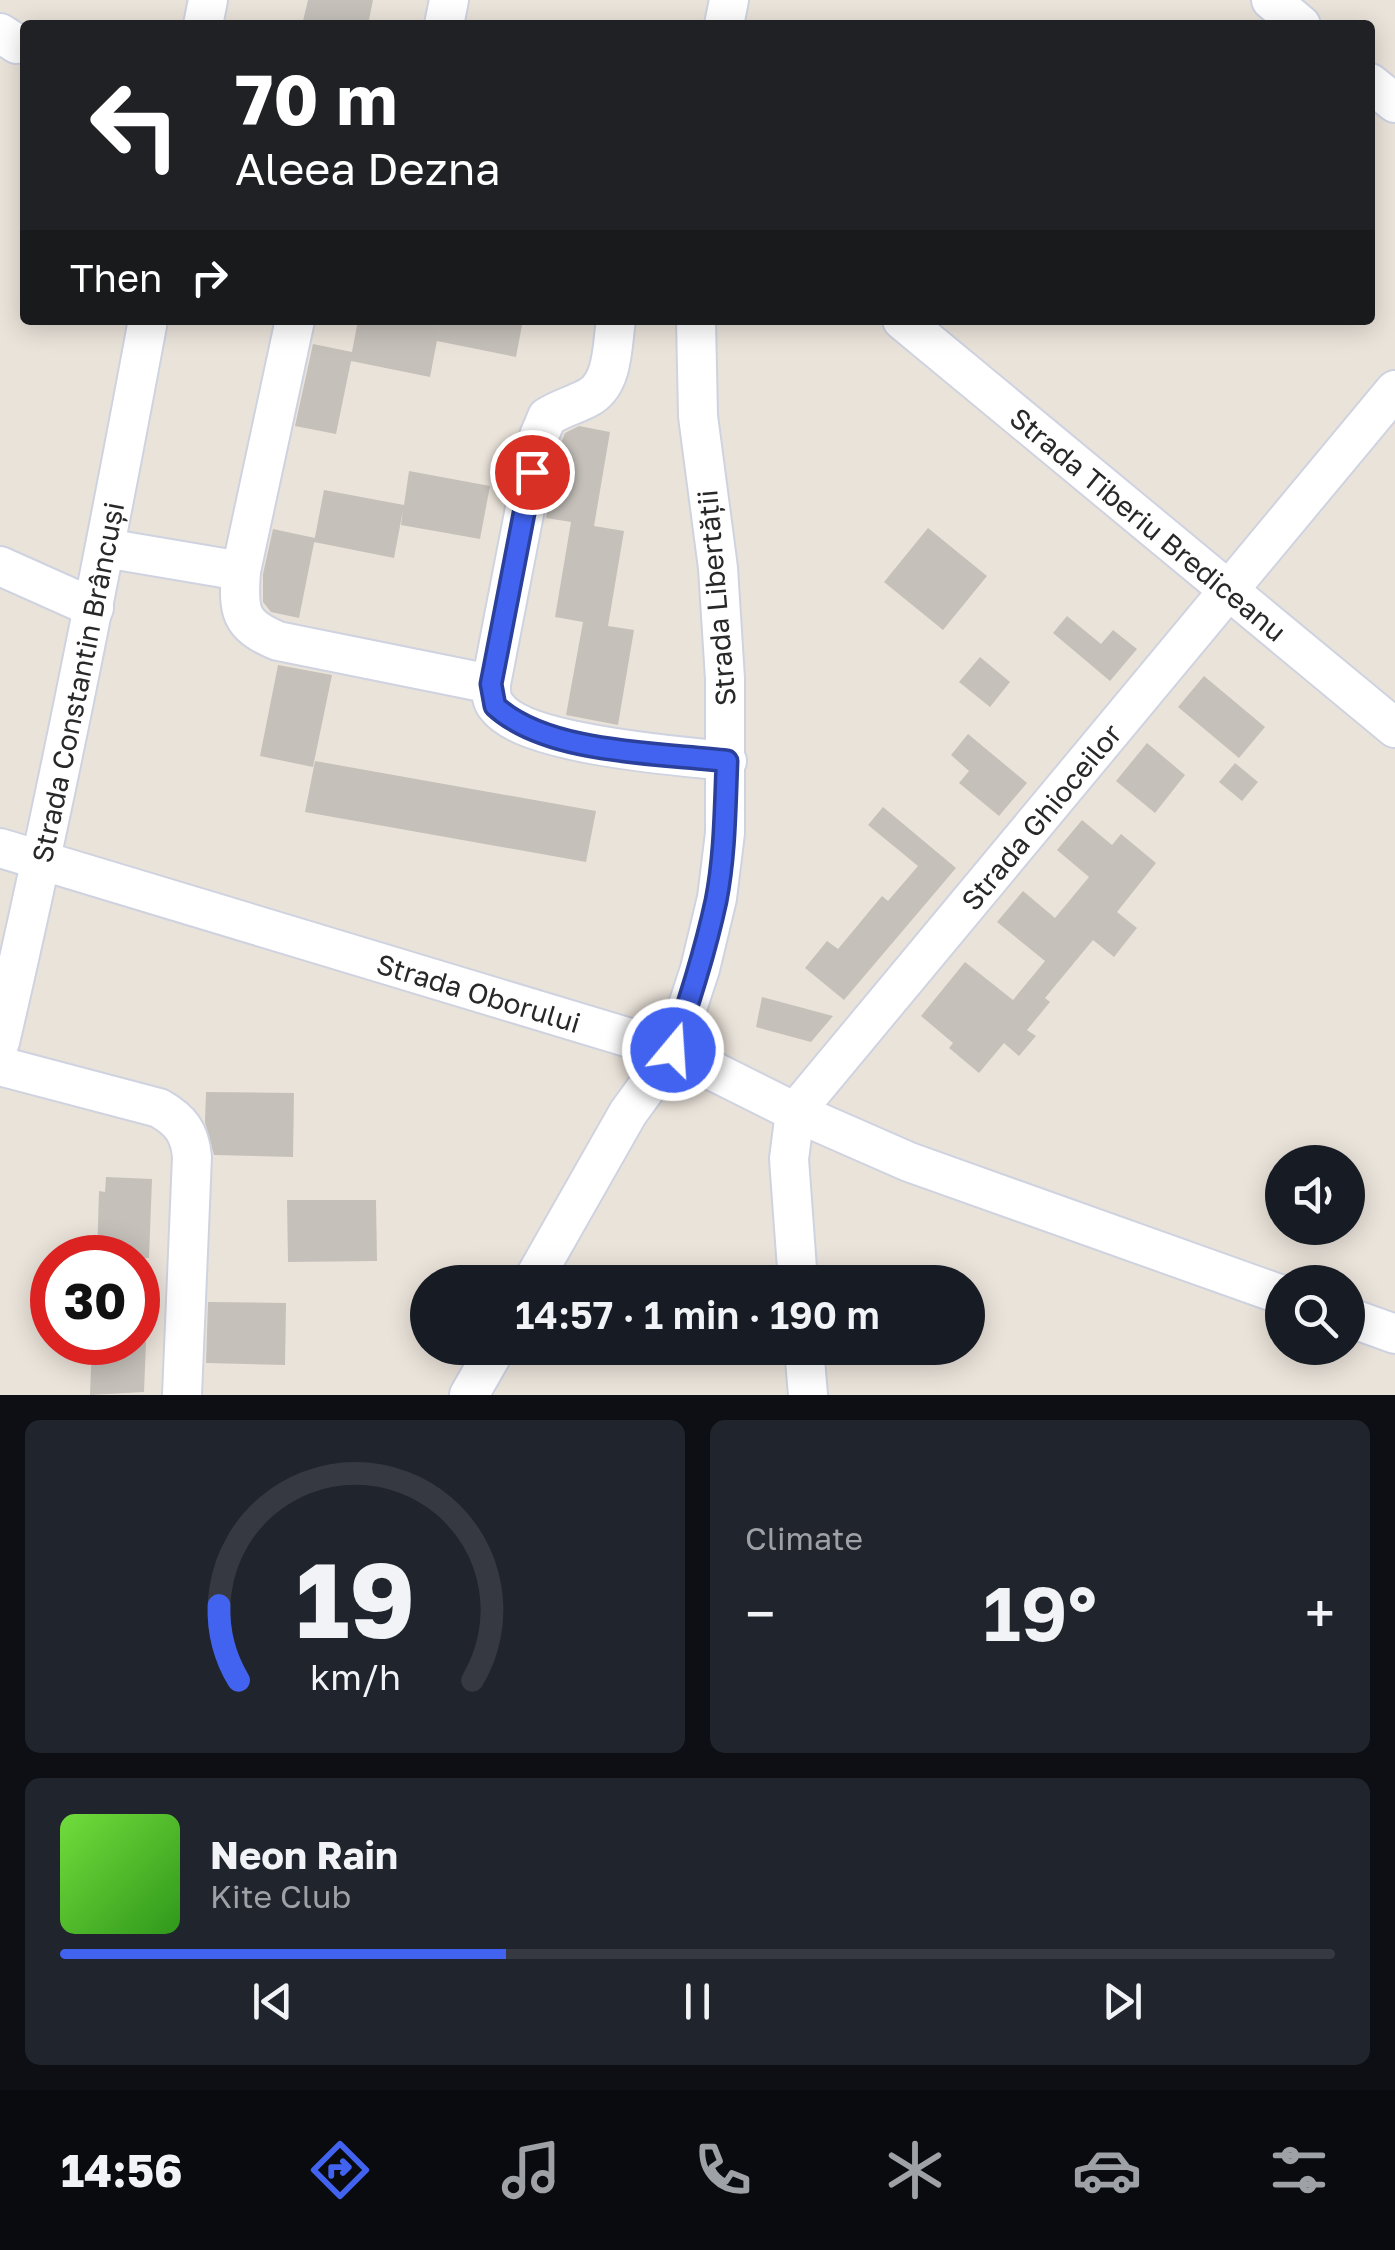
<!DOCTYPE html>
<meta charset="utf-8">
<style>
:root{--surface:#171b24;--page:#20242c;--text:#f1f3f6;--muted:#9ea1a6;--line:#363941;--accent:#4163ef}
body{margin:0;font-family:"Golos Text",sans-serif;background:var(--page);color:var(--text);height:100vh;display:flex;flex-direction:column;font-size:38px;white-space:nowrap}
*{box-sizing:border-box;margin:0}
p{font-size:32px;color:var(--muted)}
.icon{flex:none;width:55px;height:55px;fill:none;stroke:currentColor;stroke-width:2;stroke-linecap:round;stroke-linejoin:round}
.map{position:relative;height:1395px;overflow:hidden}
.details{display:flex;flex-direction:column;gap:25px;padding:25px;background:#0d0f14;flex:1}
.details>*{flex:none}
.banner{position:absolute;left:20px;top:20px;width:1355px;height:305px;border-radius:10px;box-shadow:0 5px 25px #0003;background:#202124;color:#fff;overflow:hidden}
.fabs{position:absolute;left:1265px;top:1145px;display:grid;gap:20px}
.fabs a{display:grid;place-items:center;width:100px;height:100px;border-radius:50%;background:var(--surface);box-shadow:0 5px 25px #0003;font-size:50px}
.speed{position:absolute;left:30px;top:1235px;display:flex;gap:20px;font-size:50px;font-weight:700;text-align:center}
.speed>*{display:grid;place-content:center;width:130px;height:130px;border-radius:50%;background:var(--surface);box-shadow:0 5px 25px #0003;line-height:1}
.speed .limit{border:15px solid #d22;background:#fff;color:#111}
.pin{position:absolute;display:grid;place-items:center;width:85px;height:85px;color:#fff;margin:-42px;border:5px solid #fff;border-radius:50%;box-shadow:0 2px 10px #0007}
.me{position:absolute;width:110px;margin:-55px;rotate:18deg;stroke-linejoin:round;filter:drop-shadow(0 0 8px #0008)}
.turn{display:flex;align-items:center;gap:35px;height:210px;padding:0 50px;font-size:45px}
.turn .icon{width:130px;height:130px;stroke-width:2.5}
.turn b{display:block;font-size:70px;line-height:85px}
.then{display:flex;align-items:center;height:95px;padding:0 50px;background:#0003;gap:20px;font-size:38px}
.big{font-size:75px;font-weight:600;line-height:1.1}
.details .widget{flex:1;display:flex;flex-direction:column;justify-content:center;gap:15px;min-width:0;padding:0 35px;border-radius:15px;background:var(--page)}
.details .dial{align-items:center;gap:0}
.dial svg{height:260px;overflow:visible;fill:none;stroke:var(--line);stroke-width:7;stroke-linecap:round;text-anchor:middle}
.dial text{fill:var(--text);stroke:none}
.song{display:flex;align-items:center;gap:30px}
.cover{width:120px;height:120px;border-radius:15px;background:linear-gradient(135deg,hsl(100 70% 55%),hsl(110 70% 35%))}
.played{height:10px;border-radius:5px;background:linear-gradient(90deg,var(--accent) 35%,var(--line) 35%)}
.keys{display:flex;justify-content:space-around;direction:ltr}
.heat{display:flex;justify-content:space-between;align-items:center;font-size:55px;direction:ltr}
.details .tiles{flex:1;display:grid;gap:25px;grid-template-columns:1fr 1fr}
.widget:last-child{grid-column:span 2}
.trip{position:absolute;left:410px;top:1265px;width:575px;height:100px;border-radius:50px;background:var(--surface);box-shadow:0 5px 25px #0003;font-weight:600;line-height:100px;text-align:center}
.tabs{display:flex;height:160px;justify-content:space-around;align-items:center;background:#090b0e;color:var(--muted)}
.tabs .icon{width:70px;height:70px}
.tabs .active{color:var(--accent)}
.tabs b{font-size:45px;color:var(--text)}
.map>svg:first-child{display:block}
.building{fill:#c5c0ba}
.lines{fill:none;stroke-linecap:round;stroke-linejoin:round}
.minor-casing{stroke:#cfd3e0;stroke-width:42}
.minor{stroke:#fff;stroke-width:38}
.route-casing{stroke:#2a409b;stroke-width:25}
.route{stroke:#4163ef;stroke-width:18}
.labels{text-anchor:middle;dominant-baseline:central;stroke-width:8;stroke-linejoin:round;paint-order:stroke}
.street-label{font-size:28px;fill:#282828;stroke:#fff}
</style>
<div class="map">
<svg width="1395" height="1395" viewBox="0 0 1395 1395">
<rect width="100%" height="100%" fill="#eae3da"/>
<path class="building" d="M 308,0 L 373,0 L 368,25 L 302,25 Z
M 358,320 L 415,320 L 440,325 L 430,377 L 351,361 L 336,434 L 295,426 L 313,344 L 352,352 Z
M 441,320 L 523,320 L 516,357 L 437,341 Z
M 579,426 L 610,432 L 594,526 L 624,531 L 608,626 L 634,630 L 618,725 L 566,715 L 583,622 L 555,617 L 571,522 L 546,518 L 561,443 L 565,433 Z
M 409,471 L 490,486 L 480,539 L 401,525 L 403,510 L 394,558 L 314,542 L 324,490 L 404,505 Z
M 928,528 L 987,576 L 943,630 L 884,582 Z
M 273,529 L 315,538 L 299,618 L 271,612 L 263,602 L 263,574 Z
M 1067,616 L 1101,644 L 1113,630 L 1137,649 L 1110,681 L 1053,633 Z
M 980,657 L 1010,682 L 990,707 L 959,682 Z
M 278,665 L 332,675 L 313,767 L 260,756 Z
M 1204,676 L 1265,727 L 1239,758 L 1178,707 Z
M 968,734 L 1027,783 L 999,816 L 959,783 L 969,771 L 951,755 Z
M 1147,743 L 1185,775 L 1155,813 L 1116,781 Z
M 315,761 L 596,811 L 586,862 L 305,812 Z
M 1235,763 L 1258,782 L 1242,801 L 1219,782 Z
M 883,807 L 956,868 L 844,1000 L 805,968 L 827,941 L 838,949 L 882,896 L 888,901 L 918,866 L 868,825 Z
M 1082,820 L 1112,845 L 1121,834 L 1156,863 L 1117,912 L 1137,928 L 1114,957 L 1093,940 L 1045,998 L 1050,1002 L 1027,1030 L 1036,1036 L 1019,1056 L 1004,1043 L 979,1073 L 949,1048 L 953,1043 L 921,1016 L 965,962 L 1013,1000 L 1045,961 L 997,922 L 1023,891 L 1055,918 L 1089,877 L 1057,850 Z
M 762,997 L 833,1016 L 811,1042 L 756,1027 Z
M 206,1092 L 294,1093 L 293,1157 L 214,1155 L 205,1122 Z
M 106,1177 L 152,1179 L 149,1258 L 97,1258 L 99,1191 L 105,1192 Z
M 287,1200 L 376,1200 L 377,1261 L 288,1262 Z
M 208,1302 L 286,1303 L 285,1365 L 206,1363 Z
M 92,1342 L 146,1342 L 144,1392 L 90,1395 Z"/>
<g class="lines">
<g class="minor-casing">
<g id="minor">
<path d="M 1271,0 L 1301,25"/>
<path d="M 203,25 L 208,0"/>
<path d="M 444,25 L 449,0"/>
<path d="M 724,25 L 729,0"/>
<path d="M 0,33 L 17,44"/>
<path d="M 1370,83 L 1395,103"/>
<path id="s1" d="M 902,320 L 1395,728"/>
<path d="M 105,548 L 241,571 C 238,611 239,625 278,641 L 491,684 C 491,691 491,700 496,706 C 523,745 679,756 727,761"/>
<path d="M 0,566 L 94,608"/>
<path d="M 241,571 L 295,320"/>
<path d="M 491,684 L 539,436 L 547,417 C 561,408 578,404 591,396 C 614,381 612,344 616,320"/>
<path id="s2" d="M 0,848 L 673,1051 L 795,1112 L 909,1162 L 1282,1295"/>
<path id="s3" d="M 0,1042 C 56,802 103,562 148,320"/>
<path d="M 0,1066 L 159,1108 C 180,1120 190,1132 192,1157 L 182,1395"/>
<path d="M 532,1282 L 628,1113 L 673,1051 L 700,969 L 717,898 L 725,833 L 725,679 L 718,568 L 698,416 L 696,320"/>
<path id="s4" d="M 798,1282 L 789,1159 L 795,1112 L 1395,390"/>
<path d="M 1348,1317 L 1395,1334"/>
<path d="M 804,1348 L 808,1395"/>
<path d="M 469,1395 L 496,1348"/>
</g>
</g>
<use href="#minor" class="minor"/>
</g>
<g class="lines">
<g class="route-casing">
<path id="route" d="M 532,472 L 491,684 L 495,706 C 547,754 659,753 727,761 C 725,808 725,855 716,901 C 705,952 689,1001 673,1050"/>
</g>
<use href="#route" class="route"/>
</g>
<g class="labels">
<g class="street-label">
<text stroke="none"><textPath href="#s1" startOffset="320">Strada Tiberiu Brediceanu</textPath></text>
<text transform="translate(716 598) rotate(-95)">Strada Libertății</text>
<text stroke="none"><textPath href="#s3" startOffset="368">Strada Constantin Brâncuși</textPath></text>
<text stroke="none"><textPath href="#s4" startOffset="555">Strada Ghioceilor</textPath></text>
<text stroke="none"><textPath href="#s2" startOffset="500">Strada Oborului</textPath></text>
</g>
</g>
</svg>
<div class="fabs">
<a><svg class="icon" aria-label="sound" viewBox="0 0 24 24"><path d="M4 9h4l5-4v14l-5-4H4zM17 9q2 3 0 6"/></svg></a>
<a><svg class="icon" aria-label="search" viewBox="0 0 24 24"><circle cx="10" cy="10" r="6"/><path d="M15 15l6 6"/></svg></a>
</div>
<div class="speed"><div class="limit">30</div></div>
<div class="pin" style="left:532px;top:472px;background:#d93025"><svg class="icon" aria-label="arrive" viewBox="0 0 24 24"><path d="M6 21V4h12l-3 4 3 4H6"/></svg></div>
<svg class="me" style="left:673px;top:1050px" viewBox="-20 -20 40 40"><circle r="17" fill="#4163ef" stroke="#fff" stroke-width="3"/><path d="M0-11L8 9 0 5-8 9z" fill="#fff"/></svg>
<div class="trip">14:57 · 1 min · 190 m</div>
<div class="banner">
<div class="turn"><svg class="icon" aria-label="left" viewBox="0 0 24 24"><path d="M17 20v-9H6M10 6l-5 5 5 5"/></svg><div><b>70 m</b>Aleea Dezna</div></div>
<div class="then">Then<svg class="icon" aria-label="right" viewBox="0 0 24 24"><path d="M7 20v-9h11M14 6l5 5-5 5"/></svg></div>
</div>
</div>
<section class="details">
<div class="tiles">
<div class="widget dial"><svg viewBox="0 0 100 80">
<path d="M14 69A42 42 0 1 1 86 69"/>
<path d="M14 69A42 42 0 0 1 8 46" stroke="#4163ef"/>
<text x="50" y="56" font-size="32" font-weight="700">19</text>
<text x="50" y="72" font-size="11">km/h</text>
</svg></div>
<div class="widget"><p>Climate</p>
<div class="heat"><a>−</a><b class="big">19°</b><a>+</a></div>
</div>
<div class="widget">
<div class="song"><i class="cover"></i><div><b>Neon Rain</b><p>Kite Club</p></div></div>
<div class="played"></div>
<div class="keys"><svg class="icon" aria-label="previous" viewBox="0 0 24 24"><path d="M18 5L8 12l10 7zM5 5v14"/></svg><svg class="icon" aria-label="pause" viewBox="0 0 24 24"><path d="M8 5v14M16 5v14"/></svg><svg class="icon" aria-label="next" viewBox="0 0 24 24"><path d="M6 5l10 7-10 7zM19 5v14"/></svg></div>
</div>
</div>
</section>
<nav class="tabs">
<b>14:56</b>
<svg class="icon active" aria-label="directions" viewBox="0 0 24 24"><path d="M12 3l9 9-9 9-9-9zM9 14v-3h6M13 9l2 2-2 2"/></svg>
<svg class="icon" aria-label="music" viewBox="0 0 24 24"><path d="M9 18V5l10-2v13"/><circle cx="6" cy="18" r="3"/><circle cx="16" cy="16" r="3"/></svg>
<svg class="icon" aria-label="phone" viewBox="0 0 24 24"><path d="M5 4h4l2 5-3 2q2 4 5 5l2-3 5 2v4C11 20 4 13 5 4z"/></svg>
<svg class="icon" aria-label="climate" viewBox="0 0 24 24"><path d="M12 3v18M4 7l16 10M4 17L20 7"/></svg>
<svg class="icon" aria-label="car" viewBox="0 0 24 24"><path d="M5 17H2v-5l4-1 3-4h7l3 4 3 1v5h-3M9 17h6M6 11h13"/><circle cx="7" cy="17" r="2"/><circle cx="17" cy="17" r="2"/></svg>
<svg class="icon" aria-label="filters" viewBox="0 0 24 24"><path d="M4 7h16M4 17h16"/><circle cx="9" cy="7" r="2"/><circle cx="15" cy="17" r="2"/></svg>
</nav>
